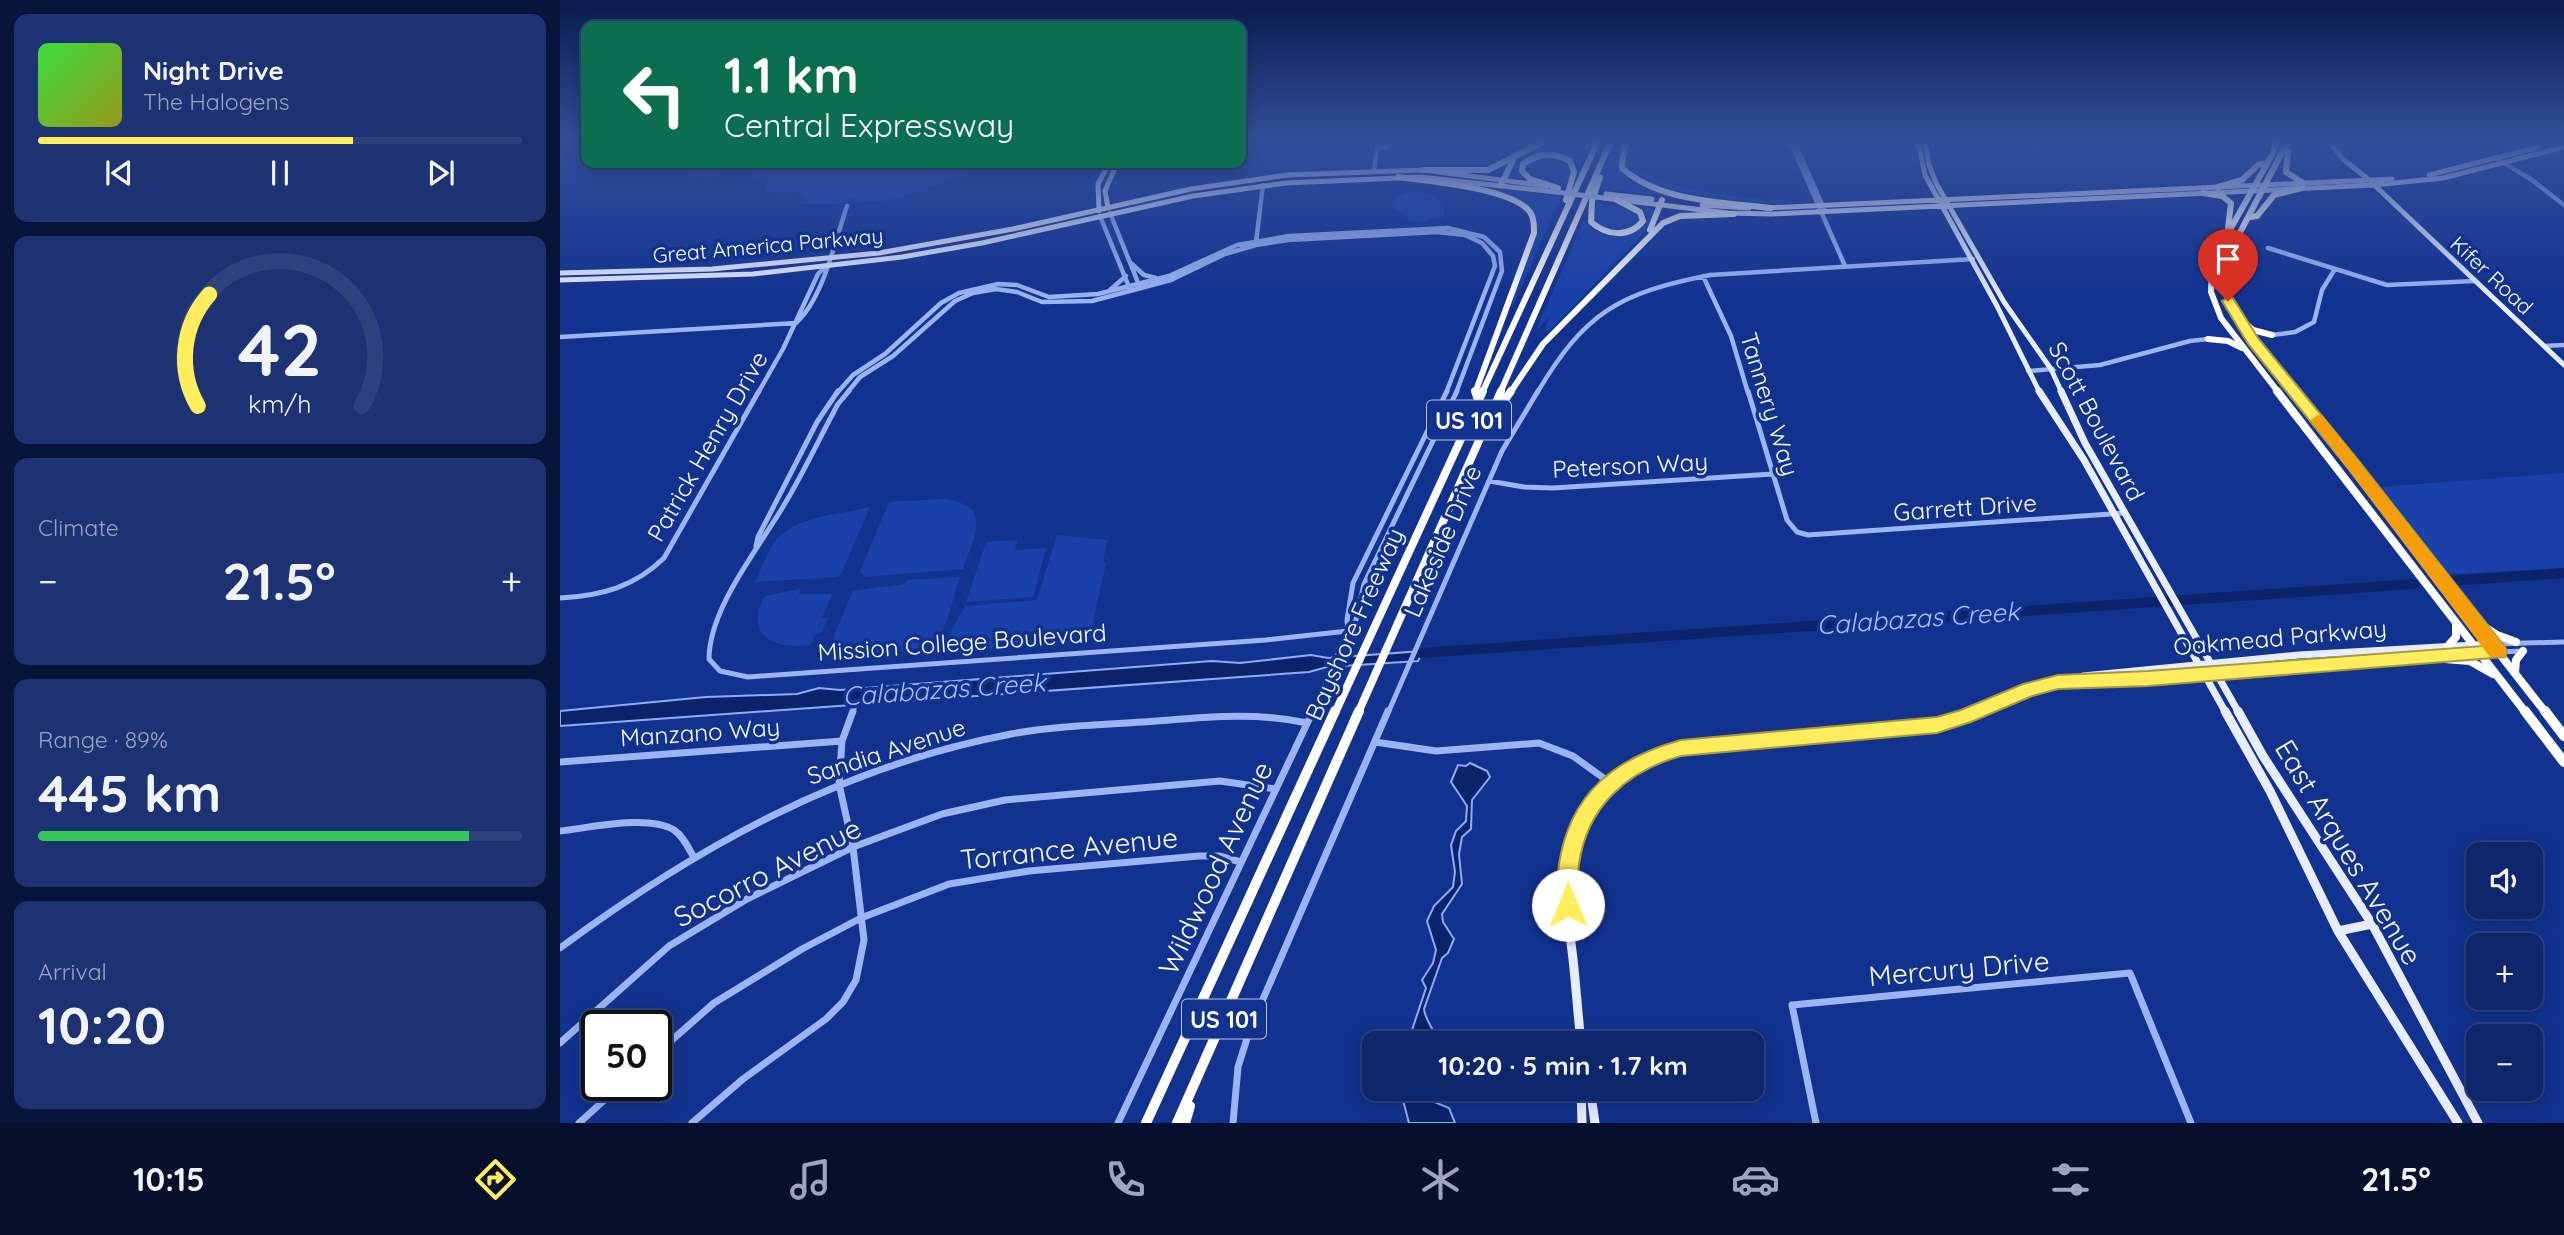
<!DOCTYPE html>
<meta charset="utf-8">
<style>
:root{--surface:#0e266b;--page:#1c3273;--text:#f1f3f6;--muted:#9ba5c1;--line:#2e437e;--accent:#ffed5d}
body{margin:0;font-family:Quicksand,sans-serif;background:var(--page);color:var(--text);height:100vh;display:flex;flex-direction:column;font-size:26px;white-space:nowrap}
*{box-sizing:border-box;margin:0}
p{font-size:23px;color:var(--muted)}
.icon{flex:none;width:38px;height:38px;fill:none;stroke:currentColor;stroke-width:2;stroke-linecap:round;stroke-linejoin:round}
.map{position:relative;flex:1;overflow:hidden}
.details{display:flex;flex-direction:column;gap:14px;padding:14px;background:#08153b;width:560px}
.details>*{flex:none}
.guide{position:absolute;left:21px;top:21px;width:665px;height:147px;border-radius:14px;box-shadow:0 4px 18px #0003,0 0 0 2px var(--line);background:#0b6e4f;color:#fff;overflow:hidden}
.buttons{position:absolute;left:1906px;top:842px;display:grid;gap:14px}
.buttons a{display:grid;place-items:center;width:77px;height:77px;border-radius:14px;background:var(--surface);box-shadow:0 4px 18px #0003,0 0 0 2px var(--line);font-size:35px}
.speed{position:absolute;left:21px;top:1010px;display:flex;gap:14px;font-size:35px;font-weight:700;text-align:center}
.speed>*{display:grid;place-content:center;width:91px;height:91px;border-radius:50%;background:var(--surface);box-shadow:0 4px 18px #0003,0 0 0 2px var(--line);line-height:1}
.speed .limit{border:4px solid #111;border-radius:10px;background:#fff;color:#111}
.pin{position:absolute;display:grid;place-items:center;width:60px;height:60px;color:#fff;margin:-72px -30px;border-radius:50% 50% 50% 0;rotate:-45deg;box-shadow:0 0 7px #0007}
.pin .icon{rotate:45deg}
.me{position:absolute;width:77px;margin:-38px;rotate:359deg;stroke-linejoin:round;filter:drop-shadow(0 0 5px #0008)}
.turn{display:flex;align-items:center;gap:24px;height:147px;padding:0 28px;font-size:32px}
.turn .icon{width:91px;height:91px;stroke-width:2.5}
.turn b{display:block;font-size:49px;line-height:60px}
.big{font-size:52px;font-weight:800;line-height:1.1}
.details .widget{flex:1;display:flex;flex-direction:column;justify-content:center;gap:10px;min-width:0;padding:0 24px;border-radius:14px;background:var(--page)}
.details .dial{align-items:center;gap:0}
.dial svg{height:182px;overflow:visible;fill:none;stroke:var(--line);stroke-width:7;stroke-linecap:round;text-anchor:middle}
.dial text{fill:var(--text);stroke:none}
.song{display:flex;align-items:center;gap:21px}
.cover{width:84px;height:84px;border-radius:10px;background:linear-gradient(135deg,hsl(120 70% 55%),hsl(60 70% 35%))}
.played{height:7px;border-radius:4px;background:linear-gradient(90deg,var(--accent) 65%,var(--line) 65%)}
.keys{display:flex;justify-content:space-around;direction:ltr}
.heat{display:flex;justify-content:space-between;align-items:center;font-size:38px;direction:ltr}
.charge{height:10px;border-radius:5px;background:linear-gradient(90deg,#34c759 89%,var(--line) 0)}
.trip{position:absolute;left:802px;top:1031px;width:402px;height:70px;border-radius:14px;background:var(--surface);box-shadow:0 4px 18px #0003,0 0 0 2px var(--line);font-weight:800;line-height:70px;text-align:center}
.tab-bar{display:flex;height:112px;justify-content:space-around;align-items:center;background:#060f2b;color:var(--muted)}
.tab-bar .icon{width:49px;height:49px}
.tab-bar .current{color:var(--accent)}
.tab-bar b{font-size:32px;color:var(--text)}
main{display:flex;flex:1;min-height:0}
.map>svg:first-child{display:block}
.green{fill:#1a41a9}
.water{fill:#0b236b;stroke:#8eabf5;stroke-width:2}
.lines{fill:none;stroke-linecap:round;stroke-linejoin:round}
.river{stroke:#0b236b;stroke-width:10}
.minor-far2{stroke:#9cb4f2;stroke-width:4.5}
.minor-far1{stroke:#9cb4f2;stroke-width:5}
.minor{stroke:#9cb4f2;stroke-width:7}
.major-far2{stroke:#e7ecff;stroke-width:5}
.major-far1{stroke:#e7ecff;stroke-width:7}
.major{stroke:#e7ecff;stroke-width:9}
.highway-far2{stroke:#fff;stroke-width:6}
.highway-far1{stroke:#fff;stroke-width:8}
.highway{stroke:#fff;stroke-width:10}
.major-bridge{stroke:#e7ecff;stroke-width:5}
.route{fill:#ffed5d;stroke:#a69a3c;stroke-width:2}
.slow{fill:#f59e0b}
.labels{text-anchor:middle;dominant-baseline:central;stroke-width:7;stroke-linejoin:round;paint-order:stroke}
.far-street-label{font-size:21px;fill:#fff;stroke:#12328f}
.shield{fill:#12328f;stroke:#b8c2dd;stroke-width:2}
.shield-label{font-size:23px;font-weight:bold;fill:#fff}
.street-label{font-size:24px;fill:#fff;stroke:#12328f}
.water-label{font-size:26px;font-style:italic;fill:#a8bff9;stroke:#12328f}
.near-street-label{font-size:28px;fill:#fff;stroke:#12328f}
</style>
<main>
<section class="details">
<div class="widget">
<div class="song"><i class="cover"></i><div><b>Night Drive</b><p>The Halogens</p></div></div>
<div class="played"></div>
<div class="keys"><svg class="icon" aria-label="previous" viewBox="0 0 24 24"><path d="M18 5L8 12l10 7zM5 5v14"/></svg><svg class="icon" aria-label="pause" viewBox="0 0 24 24"><path d="M8 5v14M16 5v14"/></svg><svg class="icon" aria-label="next" viewBox="0 0 24 24"><path d="M6 5l10 7-10 7zM19 5v14"/></svg></div>
</div>
<div class="widget dial"><svg viewBox="0 0 100 80">
<path d="M14 69A42 42 0 1 1 86 69"/>
<path d="M14 69A42 42 0 0 1 19 20" stroke="#ffed5d"/>
<text x="50" y="56" font-size="32" font-weight="700">42</text>
<text x="50" y="72" font-size="11">km/h</text>
</svg></div>
<div class="widget"><p>Climate</p>
<div class="heat"><a>−</a><b class="big">21.5°</b><a>+</a></div>
</div>
<div class="widget"><p>Range · 89%</p><b class="big">445 km</b><div class="charge"></div></div>
<div class="widget"><p>Arrival</p><b class="big">10:20</b></div>
</section>
<div class="map">
<svg width="2004" height="1123" viewBox="0 0 2004 1123">
<rect width="100%" height="100%" fill="#12328f"/>
<path class="green" d="M 995,141 L 1031,141 L 1020,166 L 1016,166 L 1013,160 L 978,154 L 961,163 L 963,179 L 947,177 C 960,158 974,151 995,141 Z
M 1061,141 L 1057,164 L 1072,183 L 1137,201 L 1041,188 Z
M 1070,141 L 1077,141 L 1072,163 C 1094,193 1210,200 1248,202 C 1216,208 1085,196 1067,167 C 1062,159 1067,150 1070,141 Z
M 992,157 L 1008,162 L 1011,172 L 1007,184 C 991,182 977,181 965,170 L 971,160 Z
M 106,163 L 184,163 L 145,179 L 130,177 L 127,173 L 119,174 Z
M 187,163 L 441,163 L 332,200 L 298,202 L 295,198 L 276,204 L 240,204 L 242,200 L 238,191 L 205,193 L 208,182 L 191,179 L 193,176 L 190,167 L 182,168 Z
M 910,185 L 1001,197 L 953,306 L 951,305 L 978,223 L 970,209 Z
M 845,193 C 860,191 876,193 885,206 L 884,216 L 862,222 L 849,221 L 845,213 L 832,208 L 834,200 Z
M 1037,202 L 1073,210 L 1079,218 C 1068,236 1047,231 1033,221 Z
M 1081,206 L 1096,209 L 1085,232 L 988,332 L 985,330 L 989,316 L 979,329 L 977,328 L 1024,220 C 1037,242 1068,239 1085,225 L 1086,217 Z
M 2004,473 L 2004,568 L 1889,574 L 1821,487 Z
M 384,499 C 434,506 414,536 403,569 L 305,577 L 300,571 L 329,502 Z
M 310,507 L 281,574 L 277,577 L 195,582 C 201,570 206,554 214,543 C 234,515 280,515 310,507 Z
M 497,535 L 548,540 L 543,561 L 546,564 L 528,644 L 380,651 L 405,606 L 477,600 Z
M 458,540 L 455,550 L 486,548 L 473,597 L 406,602 L 426,542 Z
M 400,577 C 394,594 390,618 380,633 C 363,659 295,654 266,656 L 292,592 L 297,590 L 345,584 L 347,580 Z
M 240,589 L 239,594 L 272,594 L 262,618 L 268,618 L 262,632 L 256,633 L 250,645 C 215,650 183,636 205,596 Z"/>
<path class="water" d="M 863,651 L 858,661 L 767,667 L 749,672 L 0,726 L 0,711 L 146,697 L 237,694 L 259,688 L 280,690 L 652,661 L 680,663 L 751,655 L 768,658 Z
M 910,763 L 927,771 L 930,777 L 912,800 L 911,829 L 902,837 L 899,854 L 902,884 L 882,914 L 883,922 L 894,939 L 888,953 L 882,958 L 864,1009 C 865,1022 878,1031 874,1043 L 845,1043 L 848,1033 L 851,1033 L 866,988 L 862,980 L 873,963 L 876,950 L 867,921 L 874,906 L 893,887 L 895,872 L 891,845 L 896,831 L 906,821 L 907,806 L 891,782 L 898,765 L 906,766 Z
M 840,1089 L 859,1089 L 862,1097 L 889,1108 L 895,1123 L 849,1123 Z"/>
<g class="lines">
<path class="river" d="M 1890,581 L 2004,573
M 861,653 L 1854,584"/>
<path class="minor-far2" d="M 1230,141 L 1285,266
M 1234,141 L 1264,209
M 817,147 L 828,147 L 827,143 L 821,141
M 1936,158 L 1972,180 L 2004,205
M 814,171 L 818,141
M 550,213 L 579,285
M 540,216 L 569,287
M 696,242 L 703,185
M 1708,248 L 1827,285 L 1915,281
M 572,264 L 584,275 L 596,278
M 1143,276 L 1171,336 L 1188,393
M 550,290 L 566,276
M 236,323 C 263,299 275,241 287,206
M 1712,335 L 1735,332 L 1754,322 L 1762,290 L 1775,269
M 0,337 L 236,323
M 1984,346 L 2004,345
M 1468,371 L 1540,365 L 1630,341 L 1648,339
M 198,393 L 223,349 L 258,274 L 265,267
M 277,393 L 293,375 L 325,354 L 381,303 L 399,293 L 438,284 L 457,285 L 489,297 L 538,294 L 609,276 L 677,245 L 729,236 L 888,228 L 924,237 L 940,252 L 942,271 L 896,393
M 287,393 L 300,377 L 333,356 L 395,301 L 413,293 L 436,289 L 457,292 L 482,302 L 532,301 L 611,280 L 665,254 L 696,245 L 728,240 L 877,232 L 905,235 L 922,243 L 933,256 L 935,266 L 886,393
M 977,393 C 1025,312 1059,293 1150,275 L 1413,259"/>
<path class="minor-far1" d="M 289,391 L 278,404 C 260,437 244,472 224,505 C 199,548 149,608 149,659 L 160,671 L 188,677 L 706,640 L 788,631 L 787,620 L 793,583 L 887,391
M 1188,391 L 1227,520 L 1237,532 L 1248,535 L 1565,513
M 929,481 L 964,487 L 993,488 L 1213,474
M 196,546 L 198,537 L 257,422 L 278,391
M 0,598 C 41,596 74,587 104,558 L 199,391
M 1932,644 L 2004,642
M 1939,652 L 1962,651
M 292,713 L 295,706
M 753,713 L 788,631 L 796,620 L 804,584 L 897,391
M 828,713 L 942,451 L 978,391"/>
<path class="minor" d="M 815,742 L 876,751 L 979,743 L 1013,756 L 1049,782
M 0,762 L 282,741
M 0,831 C 29,828 88,814 114,830 C 123,836 128,847 133,856
M 0,948 C 137,847 282,766 451,734 C 495,726 539,725 583,722 C 639,718 692,711 747,723
M 0,1043 L 109,946 L 187,899 L 293,847 L 382,814 L 445,800 L 660,781 L 715,789
M 96,1054 L 154,1003 L 242,949 L 301,918 L 389,884 L 469,871 L 639,856 L 659,856 L 681,862
M 19,1123 L 61,1085
M 132,1123 L 183,1079 L 266,1019 L 283,1002 L 296,980 L 304,940 L 293,847 L 279,784 L 282,741 L 293,711
M 558,1123 L 753,711
M 673,1123 L 678,1067 L 690,1029 L 828,711
M 1256,1123 L 1232,1005 L 1570,973 L 1631,1123"/>
<path class="major-far2" d="M 1358,141 L 1365,175 L 1437,306 L 1480,393
M 1365,141 L 1369,165 L 1376,183 L 1444,302 L 1491,369 L 1502,393
M 1768,141 L 1783,159 L 1808,179 L 2004,365
M 1869,175 L 1979,147
M 1046,194 L 1092,199
M 1044,198 L 1168,213 L 1212,214 L 1814,185 L 1883,178 L 2004,147
M 1142,205 L 1189,208
M 548,208 L 545,191 L 557,163
M 1205,208 L 1832,179
M 539,211 L 538,184 L 549,163
M 0,273 L 152,269 L 319,253 L 453,229 L 631,189 L 727,175 L 863,170 L 987,186
M 0,280 L 193,274 L 342,257 L 422,243 L 633,196 L 726,183 L 861,177 L 996,192"/>
<path class="major-far1" d="M 1479,391 L 1524,460 L 1666,713
M 1501,391 L 1525,443 L 1679,713
M 1877,656 L 1939,652
M 1515,679 L 1523,676 L 1739,655 L 1932,644
M 1414,713 L 1469,689 L 1498,682 L 1588,679 L 1865,657"/>
<path class="major" d="M 1665,711 L 1710,791 L 1778,931 L 1898,1123
M 1678,711 L 1703,756 L 1812,924 L 1918,1123
M 1778,931 L 1812,924
M 1021,1043 C 1018,1015 1016,987 1013,959 C 1010,934 1006,909 1007,885 C 1014,730 1174,742 1288,733 C 1332,729 1377,729 1418,711
M 1021,1088 L 1022,1123
M 1030,1088 L 1035,1123"/>
<path class="highway-far2" d="M 1065,141 L 1062,168 C 1099,202 1163,202 1211,208
M 1716,141 L 1713,153 L 1652,262 L 1651,292 L 1661,318 L 1719,393
M 1728,141 L 1676,240 L 1664,270 L 1668,301 L 1693,341 L 1735,393
M 1728,151 L 1726,172 L 1743,183
M 863,170 L 928,170 L 985,141
M 838,177 C 867,181 952,188 970,212 C 974,218 974,225 974,233 L 915,393
M 1040,177 L 1032,201 L 1031,222 C 1047,236 1069,238 1083,221 L 1080,212 L 1057,200
M 941,185 L 953,160
M 1658,187 L 1682,180 L 1698,165 L 1706,163
M 998,188 L 970,179 L 962,171 L 963,164 C 978,153 994,152 1010,161 L 1014,172 L 1006,200
M 1643,193 L 1662,196 L 1671,203 L 1668,228
M 1690,217 L 1697,216 L 1714,195 L 1742,188
M 1090,230 L 1102,200
M 1684,322 L 1693,330 L 1712,335
M 1648,339 L 1668,341 L 1682,348
M 922,393 L 1038,141
M 940,393 L 1051,141
M 950,393 L 983,344 L 1103,223 L 1120,216 L 1174,214"/>
<path class="highway-far1" d="M 915,391 L 918,400
M 1717,391 L 1966,713
M 1734,391 L 1986,713
M 923,432 L 951,391
M 1918,623 L 1937,635 L 1956,642
M 1888,646 L 1896,637 L 1896,623
M 1859,657 L 1910,661 L 1933,674
M 1955,673 L 1956,660 L 1963,651
M 775,713 L 923,391
M 798,713 L 941,391"/>
<path class="highway" d="M 1965,711 L 2004,762
M 1985,711 L 2004,736
M 586,1123 L 775,711
M 617,1123 L 799,711
M 625,1123 L 630,1106"/>
<path class="major-bridge" d="M 996,192 L 1044,198"/>
</g>
<linearGradient id="sky" x2="0" y2="1"><stop stop-color="#0a1c4f"/><stop offset="0.47" stop-color="#334f9b"/><stop offset="1" stop-color="#334f9b" stop-opacity="0"/></linearGradient>
<rect width="2004" height="299" fill="url(#sky)"/>
<path class="route" d="M 1668,297 L 1673,298 L 1698,338 L 1798,460 L 1945,647 L 1947,652 L 1945,657 L 1588,686 L 1498,689 L 1472,696 L 1411,722 L 1377,733 L 1121,756 C 1067,771 1027,807 1019,864 C 1017,879 1021,898 1015,912 L 1008,915 L 1001,912 C 994,897 997,879 999,864 C 1010,793 1055,758 1121,740 L 1377,717 L 1401,710 L 1463,684 L 1498,675 L 1588,671 L 1924,646 L 1787,467 L 1688,344 L 1662,301 Z"/>
<path class="slow" d="M 1758,415 L 1763,416 L 1945,647 L 1947,652 L 1945,657 L 1930,657 L 1753,423 L 1750,420 Z"/>
<g class="labels">
<g class="far-street-label">
<text transform="translate(208 245) rotate(-5)">Great America Parkway</text>
<text transform="translate(1932 275) rotate(43)">Kifer Road</text>
</g>
<g class="shield">
<rect x="867" y="400.5" width="84" height="39" rx="5"/>
<rect x="622" y="999.5" width="84" height="39" rx="5"/>
</g>
<g class="shield-label">
<text x="909" y="420">US 101</text>
<text x="664" y="1019">US 101</text>
</g>
<g class="street-label">
<text transform="translate(1210 404) rotate(73)">Tannery Way</text>
<text transform="translate(1537 421) rotate(62)">Scott Boulevard</text>
<text transform="translate(147 446) rotate(-60)">Patrick Henry Drive</text>
<text transform="translate(1070 465) rotate(-3)">Peterson Way</text>
<text transform="translate(1405 507) rotate(-4)">Garrett Drive</text>
<text transform="translate(882 541) rotate(-67)">Lakeside Drive</text>
<text transform="translate(794 624) rotate(-66)">Bayshore Freeway</text>
<text transform="translate(1720 637) rotate(-5)">Oakmead Parkway</text>
<text transform="translate(402 642) rotate(-4)">Mission College Boulevard</text>
<text transform="translate(140 732) rotate(-4)">Manzano Way</text>
<text transform="translate(326 751) rotate(-18)">Sandia Avenue</text>
</g>
<g class="water-label">
<text transform="translate(1358 618) rotate(-4)">Calabazas Creek</text>
<text transform="translate(384 689) rotate(-4)">Calabazas Creek</text>
</g>
<g class="near-street-label">
<text transform="translate(509 848) rotate(-6)">Torrance Avenue</text>
<text transform="translate(1789 852) rotate(59)">East Arques Avenue</text>
<text transform="translate(655 868) rotate(-65)">Wildwood Avenue</text>
<text transform="translate(207 872) rotate(-27)">Socorro Avenue</text>
<text transform="translate(1399 968) rotate(-5)">Mercury Drive</text>
</g>
</g>
</svg>
<div class="buttons">
<a><svg class="icon" aria-label="sound" viewBox="0 0 24 24"><path d="M4 9h4l5-4v14l-5-4H4zM17 9q2 3 0 6"/></svg></a>
<a>+</a>
<a>−</a>
</div>
<div class="speed"><div class="limit">50</div></div>
<div class="pin" style="left:1668px;top:301px;background:#d93025"><svg class="icon" aria-label="arrive" viewBox="0 0 24 24"><path d="M6 21V4h12l-3 4 3 4H6"/></svg></div>
<svg class="me" style="left:1008px;top:905px" viewBox="-20 -20 40 40"><circle r="19" fill="#fff"/><path d="M0-13L10 11 0 6-10 11z" fill="#ffed5d"/></svg>
<div class="trip">10:20 · 5 min · 1.7 km</div>
<div class="guide">
<div class="turn"><svg class="icon" aria-label="left" viewBox="0 0 24 24"><path d="M17 20v-9H6M10 6l-5 5 5 5"/></svg><div><b>1.1 km</b>Central Expressway</div></div>
</div>
</div>
</main>
<nav class="tab-bar">
<b>10:15</b>
<svg class="icon current" aria-label="directions" viewBox="0 0 24 24"><path d="M12 3l9 9-9 9-9-9zM9 14v-3h6M13 9l2 2-2 2"/></svg>
<svg class="icon" aria-label="music" viewBox="0 0 24 24"><path d="M9 18V5l10-2v13"/><circle cx="6" cy="18" r="3"/><circle cx="16" cy="16" r="3"/></svg>
<svg class="icon" aria-label="phone" viewBox="0 0 24 24"><path d="M5 4h4l2 5-3 2q2 4 5 5l2-3 5 2v4C11 20 4 13 5 4z"/></svg>
<svg class="icon" aria-label="climate" viewBox="0 0 24 24"><path d="M12 3v18M4 7l16 10M4 17L20 7"/></svg>
<svg class="icon" aria-label="car" viewBox="0 0 24 24"><path d="M5 17H2v-5l4-1 3-4h7l3 4 3 1v5h-3M9 17h6M6 11h13"/><circle cx="7" cy="17" r="2"/><circle cx="17" cy="17" r="2"/></svg>
<svg class="icon" aria-label="filters" viewBox="0 0 24 24"><path d="M4 7h16M4 17h16"/><circle cx="9" cy="7" r="2"/><circle cx="15" cy="17" r="2"/></svg>
<b>21.5°</b>
</nav>
